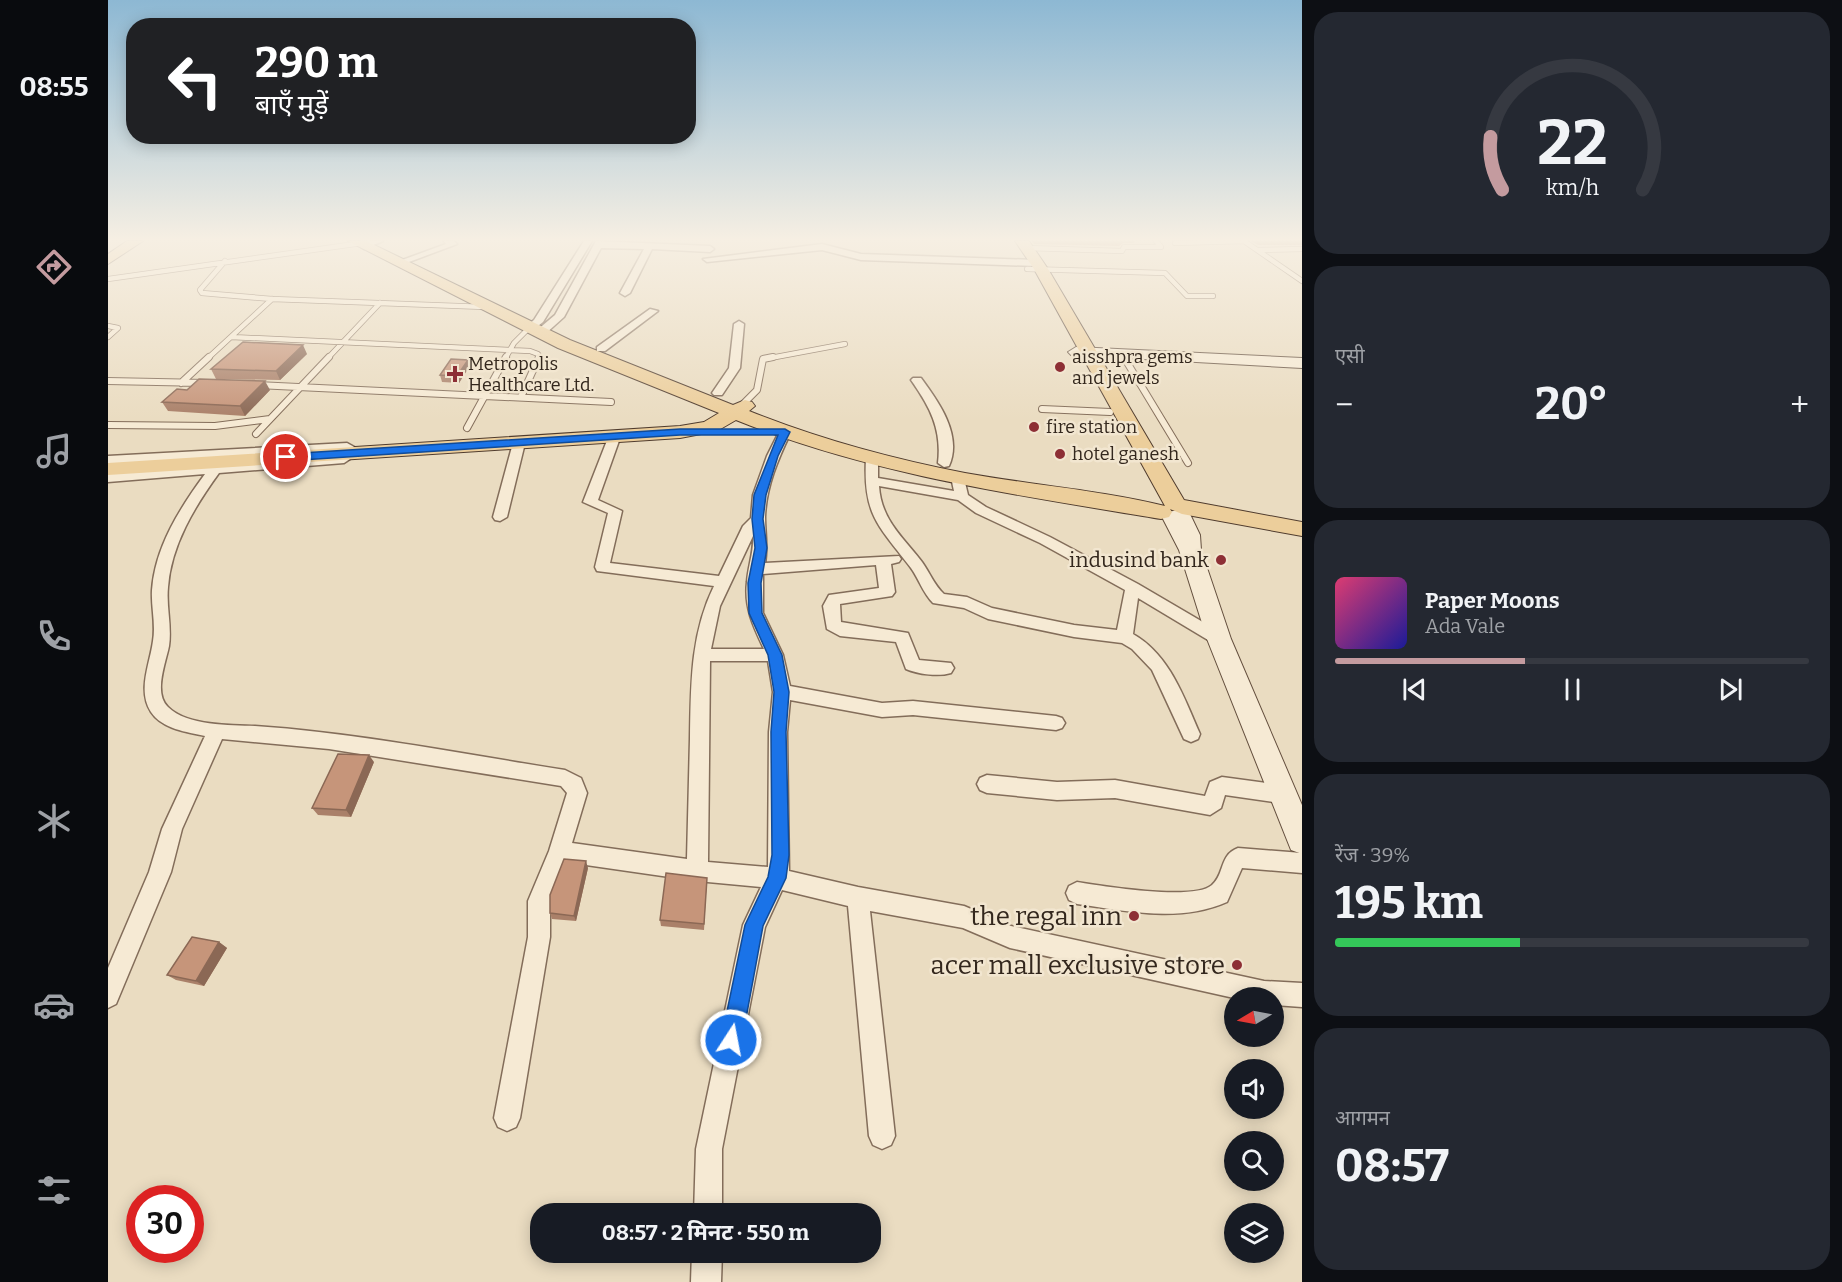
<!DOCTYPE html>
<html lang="hi">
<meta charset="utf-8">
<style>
:root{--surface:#171b24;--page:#242831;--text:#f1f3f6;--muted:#9ea1a6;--line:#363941;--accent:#c49b9f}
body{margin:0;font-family:Bitter,"Noto Sans Devanagari",serif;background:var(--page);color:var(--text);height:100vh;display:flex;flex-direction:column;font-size:22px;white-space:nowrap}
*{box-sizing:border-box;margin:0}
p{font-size:20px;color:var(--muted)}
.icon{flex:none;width:33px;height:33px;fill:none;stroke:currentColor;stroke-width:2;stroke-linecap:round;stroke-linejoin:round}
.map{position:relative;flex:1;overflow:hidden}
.side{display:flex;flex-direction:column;gap:12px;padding:12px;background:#0d0f14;width:540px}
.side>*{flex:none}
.banner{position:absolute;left:18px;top:18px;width:570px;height:126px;border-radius:24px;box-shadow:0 3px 15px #0003;background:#202124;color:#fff;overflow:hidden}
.needle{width:39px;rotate:260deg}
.fabs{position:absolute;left:1116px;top:987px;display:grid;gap:12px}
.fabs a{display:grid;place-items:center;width:60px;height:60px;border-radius:50%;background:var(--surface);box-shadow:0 3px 15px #0003;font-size:30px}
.speed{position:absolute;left:18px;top:1185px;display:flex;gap:12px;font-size:30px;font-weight:700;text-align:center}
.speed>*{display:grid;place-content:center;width:78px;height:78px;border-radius:50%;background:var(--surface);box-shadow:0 3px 15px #0003;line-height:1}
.speed .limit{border:9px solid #d22;background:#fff;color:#111}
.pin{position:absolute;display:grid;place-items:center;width:51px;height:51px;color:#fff;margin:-26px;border:3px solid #fff;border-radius:50%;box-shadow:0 2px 6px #0007}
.me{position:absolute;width:66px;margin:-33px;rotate:11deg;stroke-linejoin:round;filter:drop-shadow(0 0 4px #0008)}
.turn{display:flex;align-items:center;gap:21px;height:126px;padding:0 30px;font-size:27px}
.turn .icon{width:78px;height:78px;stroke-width:2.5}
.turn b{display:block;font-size:42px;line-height:51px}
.big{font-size:45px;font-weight:700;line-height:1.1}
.side .card{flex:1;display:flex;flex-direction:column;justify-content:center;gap:9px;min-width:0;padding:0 21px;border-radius:24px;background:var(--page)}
.side .dial{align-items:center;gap:0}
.dial svg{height:156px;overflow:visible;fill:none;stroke:var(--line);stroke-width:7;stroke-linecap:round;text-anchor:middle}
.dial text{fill:var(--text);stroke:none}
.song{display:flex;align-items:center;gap:18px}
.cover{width:72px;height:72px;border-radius:9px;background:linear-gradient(135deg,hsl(340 70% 55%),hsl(240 70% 35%))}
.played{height:6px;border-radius:3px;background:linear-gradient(90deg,var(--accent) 40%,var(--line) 40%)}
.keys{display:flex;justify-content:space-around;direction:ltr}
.heat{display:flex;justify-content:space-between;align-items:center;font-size:33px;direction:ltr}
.charge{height:9px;border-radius:4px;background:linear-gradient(90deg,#34c759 39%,var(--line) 0)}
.trip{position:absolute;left:422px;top:1203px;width:351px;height:60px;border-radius:24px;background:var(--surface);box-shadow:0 3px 15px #0003;font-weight:700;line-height:60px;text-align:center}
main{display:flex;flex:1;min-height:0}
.dock{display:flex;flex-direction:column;width:108px;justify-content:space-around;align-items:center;background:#090b0e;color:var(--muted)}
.dock .icon{width:42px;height:42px}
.dock .on{color:var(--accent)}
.dock b{font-size:27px;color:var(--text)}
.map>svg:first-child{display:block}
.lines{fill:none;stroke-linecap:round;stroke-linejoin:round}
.lane-far1-casing{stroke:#836d5a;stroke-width:6}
.lane-casing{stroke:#836d5a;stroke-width:8}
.street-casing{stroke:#836d5a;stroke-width:3}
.secondary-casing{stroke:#644f3e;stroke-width:2}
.primary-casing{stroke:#503c2e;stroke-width:2}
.lane-far1{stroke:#f6ead4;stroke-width:4.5}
.lane{stroke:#f6ead4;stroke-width:6}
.street{fill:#f6ead4;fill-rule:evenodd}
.secondary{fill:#f6ead4;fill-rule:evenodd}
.primary{fill:#ecce9b;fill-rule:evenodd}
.wall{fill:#aa8069}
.shaded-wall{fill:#8b6855}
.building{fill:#c6957a;stroke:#8b6855;stroke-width:1.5}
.route{fill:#1a73e8;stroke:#114b97;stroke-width:1.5}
.poi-dot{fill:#8d2f35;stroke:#f2e6d0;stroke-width:2}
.labels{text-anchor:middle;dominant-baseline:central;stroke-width:5;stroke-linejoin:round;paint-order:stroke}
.far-poi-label{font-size:18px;fill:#33271d;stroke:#f2e6d0;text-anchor:start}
.poi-label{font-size:21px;fill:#33271d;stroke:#f2e6d0;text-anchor:end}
.near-poi-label{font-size:26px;fill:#33271d;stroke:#f2e6d0;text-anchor:end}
</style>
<main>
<nav class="dock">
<b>08:55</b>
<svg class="icon on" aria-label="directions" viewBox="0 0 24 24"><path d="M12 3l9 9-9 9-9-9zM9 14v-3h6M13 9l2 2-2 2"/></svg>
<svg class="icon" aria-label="music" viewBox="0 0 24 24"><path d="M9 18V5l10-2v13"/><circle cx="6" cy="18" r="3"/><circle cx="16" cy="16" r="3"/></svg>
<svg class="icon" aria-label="phone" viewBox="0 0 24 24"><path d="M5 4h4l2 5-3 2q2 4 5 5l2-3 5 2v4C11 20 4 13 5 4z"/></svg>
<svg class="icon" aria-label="climate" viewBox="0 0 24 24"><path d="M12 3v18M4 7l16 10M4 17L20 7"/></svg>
<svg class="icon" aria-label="car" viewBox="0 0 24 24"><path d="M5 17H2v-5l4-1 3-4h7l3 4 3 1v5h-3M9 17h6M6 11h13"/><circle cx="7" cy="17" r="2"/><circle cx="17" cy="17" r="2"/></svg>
<svg class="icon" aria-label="filters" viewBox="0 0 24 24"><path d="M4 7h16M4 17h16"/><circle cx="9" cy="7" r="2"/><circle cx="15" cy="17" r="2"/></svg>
</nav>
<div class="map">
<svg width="1194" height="1282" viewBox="0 0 1194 1282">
<rect width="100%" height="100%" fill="#eadcc1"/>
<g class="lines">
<g class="lane-far1-casing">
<path id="lane-far1" d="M 1136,241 L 1194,281
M 1067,243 L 1137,241
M 919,248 L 1014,251 L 1016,247 L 1053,247 L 1048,241
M 1150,250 L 1194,249
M 117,261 L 92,290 L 94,293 L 164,299 L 377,307
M 919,269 L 1057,273 L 1079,296 L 1105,296
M 0,279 L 261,242
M 0,326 L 10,328 L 0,337
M 123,337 L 422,351 L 430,354 L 431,359
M 99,359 L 164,299
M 219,359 L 272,303
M 397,359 L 406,343 L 421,328
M 657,359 L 737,344"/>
</g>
<g class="lane-casing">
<path id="lane" d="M 1017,359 L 1080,463
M 0,381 L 98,383
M 73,383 L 101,357
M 149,385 L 503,402
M 413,397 L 431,357
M 636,403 L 649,390 L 655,359 L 665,357
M 934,409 L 1002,412
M 0,425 L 107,426 L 162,419
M 359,428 L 398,357
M 148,434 L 221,357"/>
</g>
<g class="street-casing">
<path id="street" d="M 263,241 L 275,241 L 256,249 L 252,246 Z
M 336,241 L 346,241 L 349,244 L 293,265 L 286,263 L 338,244 Z
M 476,241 L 484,241 L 435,322 L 425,330 L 417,330 L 416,328 L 426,320 Z
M 488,241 L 602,246 L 606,249 L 602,252 L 544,249 L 522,293 L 517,296 L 512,293 L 536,249 L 493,248 L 456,317 L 436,335 L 428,335 L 428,331 L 447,315 Z
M 714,244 L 753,254 L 928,260 L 932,263 L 928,266 L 753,260 L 714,250 L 599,262 L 595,259 Z
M 542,309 L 550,311 L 497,351 L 489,351 L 489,347 Z
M 631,321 L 636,324 L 632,368 L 614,395 L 606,395 L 604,393 L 621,368 L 626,324 Z
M 805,378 L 813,378 C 830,401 855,435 841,466 L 836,467 L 830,463 C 834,429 822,407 803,380 Z
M 677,428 L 683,432 C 670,459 658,487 657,517 C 657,533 660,547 657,563 L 791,556 L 793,559 L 791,562 L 783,564 L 787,592 L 784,596 L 732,604 L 733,622 L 800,633 L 811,660 L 843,663 L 846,668 L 843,673 C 830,677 810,674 798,669 L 788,642 L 732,636 L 719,629 L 715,606 L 721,595 L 771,588 L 768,565 L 655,574 L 655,613 L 675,655 L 682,686 L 774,703 L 805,701 L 948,716 L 954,718 L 957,723 L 954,728 L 948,730 L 805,715 L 774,717 L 682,700 L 679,732 L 681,871 L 750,887 L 856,906 L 903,926 L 1156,981 L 1194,983 L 1194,1007 L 1166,1005 L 1166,998 L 1126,998 L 902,948 L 855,928 L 762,911 L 787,1136 L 783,1145 L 774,1149 L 765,1145 L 761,1136 L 740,906 L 674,890 L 657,927 L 614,1149 L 614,1214 L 586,1214 L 588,1149 L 635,925 L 653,887 L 589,881 L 457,862 L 442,901 L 442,937 L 412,1118 L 408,1127 L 399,1131 L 390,1127 L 386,1118 L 420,937 L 420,901 L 441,851 L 459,793 L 453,786 L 221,749 L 114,739 L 74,829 L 63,872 L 8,1004 L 0,1008 L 0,968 L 41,872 L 54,829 L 97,736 C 79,732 54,729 43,712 C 29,690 42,664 45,641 C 48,624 43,607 44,590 C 47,547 72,508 97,474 L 0,482 L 0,474 L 236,455 L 242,459 L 236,463 L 111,473 C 87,506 63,545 60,587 C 58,607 64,626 61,646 C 58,662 45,693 60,707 C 79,726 122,725 147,726 C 251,733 354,754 457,770 L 473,778 L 479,793 L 464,843 L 579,859 C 580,819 581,779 582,739 C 583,686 582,635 606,586 L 489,571 L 487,567 L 500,513 L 475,502 L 500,438 L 506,434 L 510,435 L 512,438 L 490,500 L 514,511 L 502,563 L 611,576 L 635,526 L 643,518 L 645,495 L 659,456 L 671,432 ZM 645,536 C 646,552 640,566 639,582 C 636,607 645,626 656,649 L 603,649 L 612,606 ZM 602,661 L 660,661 L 665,692 L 661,732 L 660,867 L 600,862 Z
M 411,439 L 417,443 L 399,517 L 392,521 L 387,520 L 385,517 L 405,443 Z
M 239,443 L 257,453 L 251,457 L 237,451 L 0,464 L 0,456 Z
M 764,454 L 770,458 L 770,478 L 846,491 L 843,477 L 845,474 L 855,474 L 860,495 L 878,507 L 942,537 L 1030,584 L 1117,635 L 1119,639 L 1117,643 L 1105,643 L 1030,598 L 1025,634 C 1062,655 1076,698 1092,734 L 1090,739 L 1083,742 L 1076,739 L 1044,670 L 1024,649 L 1014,643 L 966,637 L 880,619 L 856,608 L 825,603 C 815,593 811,579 803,568 C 770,525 755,515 758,458 ZM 771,486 L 850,500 L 868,513 L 932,543 L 1017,590 L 1009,630 L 966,625 L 884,608 L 859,597 L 836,594 C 826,585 822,573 814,562 C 795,537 773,520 771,486 Z
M 879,775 L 949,782 L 1007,780 L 1097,796 L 1102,782 L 1114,777 L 1173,785 L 1180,788 L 1183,794 L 1180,800 L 1173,803 L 1117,795 L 1113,808 L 1102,815 L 1007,798 L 949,800 L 879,793 L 872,790 L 869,784 L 872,778 Z
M 1130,848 L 1194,853 L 1194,873 L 1134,868 L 1119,902 C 1072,923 1018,911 969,904 L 961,900 L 958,893 L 961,886 L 969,882 C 994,886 1086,901 1104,885 C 1117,874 1111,855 1130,848 Z
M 584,1252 L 614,1252 L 613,1282 L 583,1282 Z"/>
</g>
<g class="secondary-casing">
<path id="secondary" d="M 968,347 L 1194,358 L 1194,368 L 963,355 L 960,352 Z
M 1074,510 L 1081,512 L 1092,535 L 1093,550 L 1123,639 L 1194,805 L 1194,854 L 1183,850 L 1179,840 L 1099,639 L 1071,550 L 1054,517 L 1057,512 Z"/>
</g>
<g class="primary-casing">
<path id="primary" d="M 19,241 L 35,241 L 0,264 L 0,254 Z
M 240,241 L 258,241 L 462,340 L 625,405 L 637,400 L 644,402 L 647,406 L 641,411 C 711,439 784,459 857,473 C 923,485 992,490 1057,506 L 926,269 L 907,241 L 921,241 L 940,269 L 1076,500 L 1194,522 L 1194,536 L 1074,514 L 1062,509 L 1064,512 L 1061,517 L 1053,519 C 909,495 764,475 628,420 L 609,431 L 572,438 L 0,475 L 0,463 L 572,426 L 596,422 L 611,413 L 450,348 Z"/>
</g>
<use href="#lane-far1" class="lane-far1"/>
<use href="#lane" class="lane"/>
<use href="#street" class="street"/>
<use href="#secondary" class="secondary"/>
<use href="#primary" class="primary"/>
</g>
<path class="wall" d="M 924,241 L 1027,241 L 1026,243 L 1015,243 L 1011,246 L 926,244 Z
M 1143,241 L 1194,241 L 1194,245 L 1150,245 Z
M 199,354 L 172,380 L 108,379 L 103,369 Z
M 360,360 L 361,367 L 351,383 L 334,382 L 332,375 Z
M 162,390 L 137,416 L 60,411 L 54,402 Z
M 266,762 L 243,817 L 210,815 L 204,808 Z
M 480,868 L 468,921 L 444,919 L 442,913 Z
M 599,878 L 596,930 L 553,926 L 552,920 Z
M 111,942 L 119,948 L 96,986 L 68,980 L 59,975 Z"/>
<path class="shaded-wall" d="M 195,345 L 199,354 L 172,380 L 168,371 Z
M 360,360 L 361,367 L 351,383 L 349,376 Z
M 157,381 L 162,390 L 137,416 L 132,406 Z
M 261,755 L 266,762 L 243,817 L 238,810 Z
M 478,861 L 480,868 L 468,921 L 466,916 Z
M 111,942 L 119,948 L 96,986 L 88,981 Z"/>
<path class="building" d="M 135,342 L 195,345 L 168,371 L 103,369 Z
M 343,359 L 360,360 L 349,376 L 332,375 Z
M 91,379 L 157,381 L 132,406 L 54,402 L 69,389 L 79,390 Z
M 230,754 L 261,755 L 238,810 L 204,808 Z
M 456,859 L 478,861 L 466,916 L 442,913 L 442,895 Z
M 558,873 L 599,878 L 596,924 L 552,920 Z
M 84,937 L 111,942 L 88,981 L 59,975 Z"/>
<linearGradient id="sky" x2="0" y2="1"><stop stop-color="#8db8d3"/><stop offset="0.57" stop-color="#f6efe3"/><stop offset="1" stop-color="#f6efe3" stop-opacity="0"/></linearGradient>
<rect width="1194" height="420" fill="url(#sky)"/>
<path class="route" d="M 572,429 L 677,429 L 682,432 L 670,456 L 658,495 L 655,519 L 659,548 L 653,583 L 654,613 L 674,655 L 681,692 L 678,732 L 681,855 L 678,878 L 655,926 L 634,1040 L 631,1047 L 623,1050 L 616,1047 L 613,1040 L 637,925 L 660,877 L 664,855 L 663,732 L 666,692 L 660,655 L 641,613 L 640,583 L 647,548 L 644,519 L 646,495 L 670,435 L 572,435 L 178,461 L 173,457 L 178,454 Z"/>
<g class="poi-dot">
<circle cx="952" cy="367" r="6"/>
<path d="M344 365h6v6h6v6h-6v6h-6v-6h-6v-6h6z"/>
<circle cx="926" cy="427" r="6"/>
<circle cx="952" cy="454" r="6"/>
<circle cx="1113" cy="560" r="6"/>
<circle cx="1026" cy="916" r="6"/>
<circle cx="1129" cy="965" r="6"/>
</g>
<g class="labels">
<g class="far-poi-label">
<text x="964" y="357">aisshpra gems<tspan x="964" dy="21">and jewels</tspan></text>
<text x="360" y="364">Metropolis<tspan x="360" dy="21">Healthcare Ltd.</tspan></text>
<text x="938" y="427">fire station</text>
<text x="964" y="454">hotel ganesh</text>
</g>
<g class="poi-label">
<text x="1101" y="560">indusind bank</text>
</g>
<g class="near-poi-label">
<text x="1014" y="916">the regal inn</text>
<text x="1117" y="965">acer mall exclusive store</text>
</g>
</g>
</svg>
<div class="fabs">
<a><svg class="needle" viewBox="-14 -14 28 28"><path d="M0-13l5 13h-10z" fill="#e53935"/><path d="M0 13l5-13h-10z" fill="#9ea1a6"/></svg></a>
<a><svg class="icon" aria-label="sound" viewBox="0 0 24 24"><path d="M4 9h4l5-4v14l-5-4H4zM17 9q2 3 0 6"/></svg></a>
<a><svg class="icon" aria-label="search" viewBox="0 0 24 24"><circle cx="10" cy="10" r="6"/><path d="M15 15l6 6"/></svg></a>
<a><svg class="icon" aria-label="layers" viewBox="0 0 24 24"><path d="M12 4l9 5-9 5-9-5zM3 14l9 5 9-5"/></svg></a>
</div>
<div class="speed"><div class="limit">30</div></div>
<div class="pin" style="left:178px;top:457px;background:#d93025"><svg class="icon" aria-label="arrive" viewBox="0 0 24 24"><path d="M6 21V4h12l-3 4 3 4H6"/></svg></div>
<svg class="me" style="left:623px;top:1040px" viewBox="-20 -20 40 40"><circle r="17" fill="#1a73e8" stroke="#fff" stroke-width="3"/><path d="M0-11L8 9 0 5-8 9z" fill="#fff"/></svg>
<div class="trip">08:57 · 2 मिनट · 550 m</div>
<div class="banner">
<div class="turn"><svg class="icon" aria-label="left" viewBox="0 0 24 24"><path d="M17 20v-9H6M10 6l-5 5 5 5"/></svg><div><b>290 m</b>बाएँ मुड़ें</div></div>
</div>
</div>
<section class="side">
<div class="card dial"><svg viewBox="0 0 100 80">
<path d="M14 69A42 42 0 1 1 86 69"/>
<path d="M14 69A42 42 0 0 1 8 42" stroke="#c49b9f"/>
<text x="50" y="56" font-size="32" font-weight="700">22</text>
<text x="50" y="72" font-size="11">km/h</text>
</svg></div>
<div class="card"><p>एसी</p>
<div class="heat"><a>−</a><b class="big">20°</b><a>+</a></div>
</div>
<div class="card">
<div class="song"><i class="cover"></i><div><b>Paper Moons</b><p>Ada Vale</p></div></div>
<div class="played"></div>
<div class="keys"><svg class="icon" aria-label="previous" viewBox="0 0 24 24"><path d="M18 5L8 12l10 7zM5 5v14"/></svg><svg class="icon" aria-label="pause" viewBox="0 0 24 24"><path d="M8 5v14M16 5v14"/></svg><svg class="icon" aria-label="next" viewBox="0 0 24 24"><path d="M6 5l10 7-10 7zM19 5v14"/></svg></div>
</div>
<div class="card"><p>रेंज · 39%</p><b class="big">195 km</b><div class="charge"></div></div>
<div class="card"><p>आगमन</p><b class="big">08:57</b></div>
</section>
</main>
